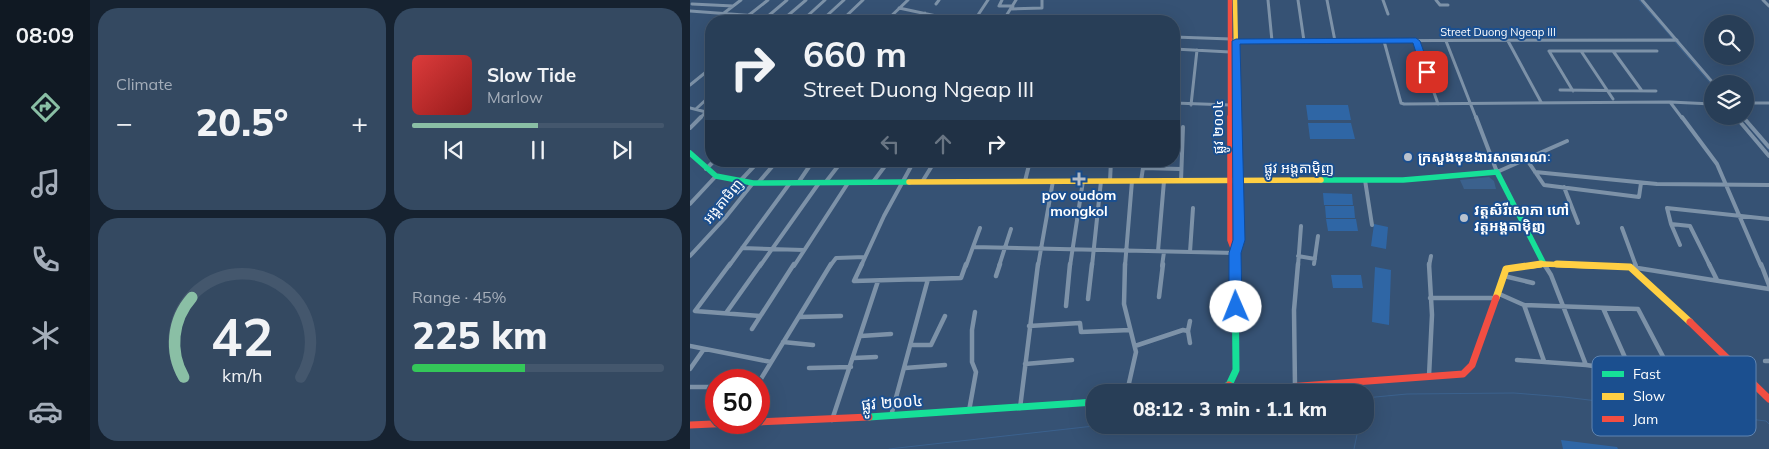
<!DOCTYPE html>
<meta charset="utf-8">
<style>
:root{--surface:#283e57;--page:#344961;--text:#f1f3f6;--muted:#a5aeba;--line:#44576d;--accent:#8abfa5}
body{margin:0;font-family:Mulish,"Noto Sans Khmer",sans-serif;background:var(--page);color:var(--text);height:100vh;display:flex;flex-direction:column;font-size:19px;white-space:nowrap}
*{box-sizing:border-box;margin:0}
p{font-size:16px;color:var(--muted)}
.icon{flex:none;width:28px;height:28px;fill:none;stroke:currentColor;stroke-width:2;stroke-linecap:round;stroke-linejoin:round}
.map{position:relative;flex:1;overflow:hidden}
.panel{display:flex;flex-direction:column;gap:8px;padding:8px;background:#162230;width:600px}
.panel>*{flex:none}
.guide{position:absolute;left:15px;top:15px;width:475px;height:152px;border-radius:20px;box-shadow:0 5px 20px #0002,0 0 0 1px var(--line);background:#283e57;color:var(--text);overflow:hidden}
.controls{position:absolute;left:1014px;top:15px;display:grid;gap:10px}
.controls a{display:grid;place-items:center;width:50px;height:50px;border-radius:50%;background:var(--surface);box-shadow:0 5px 20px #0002,0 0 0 1px var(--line);font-size:25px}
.speed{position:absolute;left:15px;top:369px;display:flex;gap:10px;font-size:25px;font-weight:700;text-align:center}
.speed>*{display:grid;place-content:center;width:65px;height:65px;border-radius:50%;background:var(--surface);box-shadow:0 5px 20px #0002,0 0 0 1px var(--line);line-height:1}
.speed .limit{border:8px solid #d22;background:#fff;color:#111}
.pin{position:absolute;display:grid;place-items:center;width:42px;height:42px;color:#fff;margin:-21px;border-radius:10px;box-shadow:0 2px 8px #0006}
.me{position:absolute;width:55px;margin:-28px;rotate:359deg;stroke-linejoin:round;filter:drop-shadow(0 0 4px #0008)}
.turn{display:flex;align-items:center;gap:18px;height:105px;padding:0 15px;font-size:22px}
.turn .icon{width:65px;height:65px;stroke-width:2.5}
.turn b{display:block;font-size:35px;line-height:42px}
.lanes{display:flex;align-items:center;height:48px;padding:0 15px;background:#0003;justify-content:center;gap:25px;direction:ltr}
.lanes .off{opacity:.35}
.big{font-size:38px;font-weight:800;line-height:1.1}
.panel .widget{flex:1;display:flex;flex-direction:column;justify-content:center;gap:8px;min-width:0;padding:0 18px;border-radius:20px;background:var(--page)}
.panel .dial{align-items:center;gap:0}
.dial svg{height:130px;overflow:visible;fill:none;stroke:var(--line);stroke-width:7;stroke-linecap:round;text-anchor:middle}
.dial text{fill:var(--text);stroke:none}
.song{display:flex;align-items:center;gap:15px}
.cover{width:60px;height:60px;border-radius:8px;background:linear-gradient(135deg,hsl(0 70% 55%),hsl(0 70% 35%))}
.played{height:5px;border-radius:2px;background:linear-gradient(90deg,var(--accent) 50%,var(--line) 50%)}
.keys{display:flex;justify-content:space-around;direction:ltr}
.heat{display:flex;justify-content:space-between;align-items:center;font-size:28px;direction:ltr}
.charge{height:8px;border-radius:4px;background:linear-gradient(90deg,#34c759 45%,var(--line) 0)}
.panel .tiles{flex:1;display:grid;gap:8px;grid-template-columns:repeat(2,1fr)}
.trip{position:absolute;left:396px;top:384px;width:288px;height:50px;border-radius:20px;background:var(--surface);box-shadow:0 5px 20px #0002,0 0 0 1px var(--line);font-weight:800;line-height:50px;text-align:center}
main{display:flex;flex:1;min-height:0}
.tab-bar{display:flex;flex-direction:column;width:90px;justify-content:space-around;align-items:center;background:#101923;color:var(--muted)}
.tab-bar .icon{width:35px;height:35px}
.tab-bar .selected{color:var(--accent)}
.tab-bar b{font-size:22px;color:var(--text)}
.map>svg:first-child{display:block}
.green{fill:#2f66a5}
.water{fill:#3b618d}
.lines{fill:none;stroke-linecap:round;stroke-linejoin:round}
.stream{stroke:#3b618d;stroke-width:1}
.street-far2{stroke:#7d92a8;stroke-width:3}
.street-far1{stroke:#7d92a8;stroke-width:4}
.street{stroke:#7d92a8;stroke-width:4.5}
.fast-far2{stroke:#16e098;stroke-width:4.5}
.fast-far1{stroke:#16e098;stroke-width:5.5}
.fast{stroke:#16e098;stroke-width:7}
.slow-far2{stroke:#ffcf43;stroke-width:4.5}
.slow-far1{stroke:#ffcf43;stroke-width:5.5}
.slow{stroke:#ffcf43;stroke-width:7}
.jam-far2{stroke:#f24e42;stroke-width:4.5}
.jam-far1{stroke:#f24e42;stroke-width:5.5}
.jam{stroke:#f24e42;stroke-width:7}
.route{fill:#1a73e8;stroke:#114b97}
.poi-dot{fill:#b9c2ce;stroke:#1b4f8f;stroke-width:2}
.labels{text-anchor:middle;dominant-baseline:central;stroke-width:4;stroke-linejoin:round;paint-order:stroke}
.far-street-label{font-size:11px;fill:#fff;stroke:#1b4f8f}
.street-label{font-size:14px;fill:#fff;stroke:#1b4f8f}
.poi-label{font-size:14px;font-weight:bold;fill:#fff;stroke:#1b4f8f;text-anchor:start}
.near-street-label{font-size:16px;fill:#fff;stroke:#1b4f8f}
.key{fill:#1b4f8f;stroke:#5f84b1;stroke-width:1}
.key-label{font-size:14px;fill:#fff}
</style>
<main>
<nav class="tab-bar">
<b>08:09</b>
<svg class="icon selected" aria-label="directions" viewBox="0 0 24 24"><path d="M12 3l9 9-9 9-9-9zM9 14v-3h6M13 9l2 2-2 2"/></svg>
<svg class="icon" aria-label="music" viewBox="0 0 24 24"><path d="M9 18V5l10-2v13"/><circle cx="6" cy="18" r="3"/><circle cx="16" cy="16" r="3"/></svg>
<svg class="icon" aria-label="phone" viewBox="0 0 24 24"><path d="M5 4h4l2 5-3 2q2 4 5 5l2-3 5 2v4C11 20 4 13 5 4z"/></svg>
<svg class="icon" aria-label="climate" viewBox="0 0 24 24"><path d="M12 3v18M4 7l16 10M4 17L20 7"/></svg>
<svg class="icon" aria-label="car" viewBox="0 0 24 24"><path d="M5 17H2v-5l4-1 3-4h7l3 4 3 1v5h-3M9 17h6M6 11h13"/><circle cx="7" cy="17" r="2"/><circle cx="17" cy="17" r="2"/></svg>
</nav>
<section class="panel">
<div class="tiles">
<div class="widget"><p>Climate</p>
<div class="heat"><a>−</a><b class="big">20.5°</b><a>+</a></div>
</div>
<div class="widget">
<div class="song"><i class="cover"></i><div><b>Slow Tide</b><p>Marlow</p></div></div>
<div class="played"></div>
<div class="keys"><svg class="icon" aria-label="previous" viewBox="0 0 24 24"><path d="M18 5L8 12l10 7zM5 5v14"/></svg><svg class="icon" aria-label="pause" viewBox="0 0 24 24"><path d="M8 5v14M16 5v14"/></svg><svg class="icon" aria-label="next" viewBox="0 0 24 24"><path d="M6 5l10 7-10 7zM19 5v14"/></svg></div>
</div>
<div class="widget dial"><svg viewBox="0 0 100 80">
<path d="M14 69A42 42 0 1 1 86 69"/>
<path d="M14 69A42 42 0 0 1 19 20" stroke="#8abfa5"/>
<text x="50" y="56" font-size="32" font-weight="700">42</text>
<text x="50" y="72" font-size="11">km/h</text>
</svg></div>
<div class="widget"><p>Range · 45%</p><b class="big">225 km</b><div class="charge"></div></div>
</div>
</section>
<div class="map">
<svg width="1079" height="449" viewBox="0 0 1079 449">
<rect width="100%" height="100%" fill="#365274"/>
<path class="green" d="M 616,105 L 658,105 L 661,120 L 618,120 Z
M 618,123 L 661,123 L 665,139 L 620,139 Z
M 633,193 L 662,194 L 663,205 L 634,205 Z
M 635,206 L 664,206 L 665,218 L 636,218 Z
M 636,219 L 666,219 L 668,231 L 638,231 Z
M 684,224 L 698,227 L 696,249 L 681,246 Z
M 685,267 L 701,270 L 699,325 L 682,322 Z
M 641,275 L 671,275 L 673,288 L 643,288 Z
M 871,440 L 927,447 L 928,449 L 873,449 Z"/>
<path class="water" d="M 799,177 L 804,181 L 806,189 L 774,189 L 770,180 Z"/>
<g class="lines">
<path class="stream" d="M 949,0 L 983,39
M 985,42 L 1022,85
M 1050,116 L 1079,150
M 675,398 L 717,394 L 824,393 L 874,397 L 1076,421 L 1079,424
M 199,449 L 413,425
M 664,449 L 669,425"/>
<path class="street-far2" d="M 312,0 L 309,6 L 323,6
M 578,0 L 582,41
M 608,0 L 614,41
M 637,0 L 645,41
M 693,0 L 698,14
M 746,0 L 750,5 L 758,5
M 952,0 L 1024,84
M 1073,0 L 1079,6
M 2,4 L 43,6
M 246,4 L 249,0
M 209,8 L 265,20 L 286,21
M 321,9 L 352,8 L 352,0
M 0,11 L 132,21
M 34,13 L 51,0
M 59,15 L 78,0
M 77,17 L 97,0
M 95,18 L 116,0
M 113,20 L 135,0
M 131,21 L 154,0
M 151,21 L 173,0
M 196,21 L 218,0
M 226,21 L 235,13
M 284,21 L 298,0
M 313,21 L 326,0
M 484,37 L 541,39
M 544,41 L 987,40
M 694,41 L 711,103 L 714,104 L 980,102 L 1022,104
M 726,41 L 748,104
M 756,41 L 786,118
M 818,41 L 851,102
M 484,49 L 540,52
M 859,51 L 967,51
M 859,51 L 883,91
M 891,51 L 923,99
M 923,51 L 952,91
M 0,85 L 21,68
M 870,90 L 966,91
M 980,102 L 992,118
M 484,103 L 540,105
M 1055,103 L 1079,103
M 501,105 L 507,50
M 0,108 L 16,112
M 7,108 L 21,95
M 1045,116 L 1047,118
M 1052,116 L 1054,118
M 10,118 L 16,112"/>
<path class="street-far1" d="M 786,117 L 807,172 L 877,141
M 992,117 L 1027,164 L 1071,266
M 1046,117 L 1079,156
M 1053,117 L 1079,147
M 0,128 L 11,117
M 837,160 L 854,185 L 949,197 L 951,183
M 16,169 L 24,161
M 845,172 L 967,184 L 1079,185
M 675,180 L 682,225
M 50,181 L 69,161
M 335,181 L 340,161
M 420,181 L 421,161
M 451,181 L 453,168 L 491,169
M 491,181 L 493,127
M 183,182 L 195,166
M 232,182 L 245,161
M 68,183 L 87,161
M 108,183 L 123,161
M 135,183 L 152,161
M 874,187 L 888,223
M 0,204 L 26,176
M 981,224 L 977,208 L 1079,219
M 932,228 L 946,266
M 990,245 L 981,224 L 1000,226 L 1020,266
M 283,247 L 545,253
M 52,248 L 114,250
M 468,251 L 474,181
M 500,252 L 503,208
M 0,256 L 35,218 L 63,183
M 608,256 L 625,259
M 624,264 L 628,236
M 854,264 L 855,266
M 39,266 L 100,183
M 70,266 L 129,183
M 104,266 L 158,183
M 140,266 L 146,258 L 175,257
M 171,266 L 194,216 L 224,161
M 276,266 L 290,228
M 309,266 L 321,229
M 348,266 L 363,181
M 380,266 L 393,181
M 402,266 L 411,181
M 435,266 L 442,181
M 472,266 L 474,252
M 608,266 L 611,226
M 739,266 L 741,256"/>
<path class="street" d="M 40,264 L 5,311 L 70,316
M 172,264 L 164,281 L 271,278 L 276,264
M 435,264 L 434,304 L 446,352 L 437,392
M 854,264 L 861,275 L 896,365
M 945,264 L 946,267
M 1019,264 L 1027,280
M 1071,264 L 1079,285
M 941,267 L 1079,289
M 306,276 L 310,264
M 814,276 L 843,283
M 807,293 L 834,305 L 948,309 L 979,368
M 469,297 L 473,264
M 740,298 L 805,298
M 398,299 L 402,264
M 834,305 L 854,361
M 376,306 L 380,264
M 913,308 L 941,371
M 36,313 L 71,264
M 109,317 L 151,316
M 339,326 L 390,323 L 391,332 L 440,330
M 62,329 L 104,264
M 498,331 L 500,321
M 171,336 L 201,334
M 93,342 L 123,345
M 221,345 L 241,345 L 255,316
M 0,346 L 81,362
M 445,346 L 493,330 L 498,331 L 500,343
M 164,358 L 186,357
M 827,360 L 896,365 L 941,371 L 1006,365
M 1075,361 L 1079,361
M 335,364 L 382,360
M 119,368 L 161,367
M 215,368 L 255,365
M 0,369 L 14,349
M 739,376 L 742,315 L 739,264
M 69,382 L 141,264
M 0,387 L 19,387
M 605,387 L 604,310 L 608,264
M 330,408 L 348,264
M 279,411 L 286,372 L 282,362 L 282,330 L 285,312
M 201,416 L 238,279
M 142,420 L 188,281"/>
<path class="fast-far2" d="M 547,103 L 547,118"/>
<path class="fast-far1" d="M 0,153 L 26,176 L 63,183 L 219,182
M 631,180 L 713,180 L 807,172 L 854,264
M 545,266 L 545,253 L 549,240 L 547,117"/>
<path class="fast" d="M 521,392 L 539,385 L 546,370 L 545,264
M 179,417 L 405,402"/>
<path class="slow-far2" d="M 545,0 L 547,103"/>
<path class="slow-far1" d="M 219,182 L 631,180
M 841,266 L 854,264 L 903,266"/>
<path class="slow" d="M 867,264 L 940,267 L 1000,322
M 806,298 L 816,269 L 851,264"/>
<path class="jam-far2" d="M 540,0 L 540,118"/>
<path class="jam-far1" d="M 540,117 L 540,240 L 545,253"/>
<path class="jam" d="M 1000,322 L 1079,399
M 539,385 L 548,390 L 556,390 L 773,374 L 782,365 L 806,298
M 0,425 L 179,417"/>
</g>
<path class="route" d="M 726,38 L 730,41 L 741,72 L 740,74 L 737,75 L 732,72 L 723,43 L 550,44 L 555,240 L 551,253 L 552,307 L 550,311 L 546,313 L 541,311 L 539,307 L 539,253 L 543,240 L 542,41 L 546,39 Z"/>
<g class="poi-dot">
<circle cx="718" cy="157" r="5"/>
<path d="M386.5 171.5h5v5h5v5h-5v5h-5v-5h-5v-5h5z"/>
<circle cx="774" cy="218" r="5"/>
</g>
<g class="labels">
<g class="far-street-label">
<text x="808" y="32">Street Duong Ngeap III</text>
</g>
<g class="street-label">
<text transform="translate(528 127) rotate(-90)">ផ្លូវ ២០០៤</text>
<text x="609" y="168">ផ្លូវ អង្តតាម៉ិញ</text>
<text transform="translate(33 201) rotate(-50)">អង្គតាមិញ</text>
</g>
<g class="poi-label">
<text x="728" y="157">ក្រសួងមុខងារសាធារណៈ</text>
<text x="389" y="195" text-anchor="middle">pov oudom<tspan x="389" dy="16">mongkol</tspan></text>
<text x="784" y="210">វត្តសិរីសោភា ហៅ<tspan x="784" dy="16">វត្តអង្តតាម៉ិញ</tspan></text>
</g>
<g class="near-street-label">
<text transform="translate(202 402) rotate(-4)">ផ្លូវ ២០០៤</text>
</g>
</g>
<rect x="902" y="356" width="164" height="80" rx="8" class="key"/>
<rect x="912" y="371" width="22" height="6" fill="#16e098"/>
<rect x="912" y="393" width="22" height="7" fill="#ffcf43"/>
<rect x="912" y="416" width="22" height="6" fill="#f24e42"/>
<g class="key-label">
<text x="943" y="379">Fast</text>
<text x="943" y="401">Slow</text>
<text x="943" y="424">Jam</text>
</g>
</svg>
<div class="controls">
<a><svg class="icon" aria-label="search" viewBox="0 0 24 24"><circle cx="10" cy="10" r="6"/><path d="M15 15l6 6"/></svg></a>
<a><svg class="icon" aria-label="layers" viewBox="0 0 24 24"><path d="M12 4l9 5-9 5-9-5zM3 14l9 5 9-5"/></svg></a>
</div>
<div class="speed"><div class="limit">50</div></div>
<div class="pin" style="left:737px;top:72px;background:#d93025"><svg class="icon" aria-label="arrive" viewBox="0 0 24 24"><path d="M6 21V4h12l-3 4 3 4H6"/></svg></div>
<svg class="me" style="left:546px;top:307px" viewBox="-20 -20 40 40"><circle r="19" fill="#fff"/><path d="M0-13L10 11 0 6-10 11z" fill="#1a73e8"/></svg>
<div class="trip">08:12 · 3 min · 1.1 km</div>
<div class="guide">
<div class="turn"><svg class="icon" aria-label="right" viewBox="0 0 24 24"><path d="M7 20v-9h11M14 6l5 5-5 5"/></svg><div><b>660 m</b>Street Duong Ngeap III</div></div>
<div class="lanes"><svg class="icon off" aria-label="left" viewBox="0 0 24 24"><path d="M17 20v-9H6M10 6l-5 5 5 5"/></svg><svg class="icon off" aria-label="ahead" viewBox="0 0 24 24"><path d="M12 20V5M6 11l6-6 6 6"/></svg><svg class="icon" aria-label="right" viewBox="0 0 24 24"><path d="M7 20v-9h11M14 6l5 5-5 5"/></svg></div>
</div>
</div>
</main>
